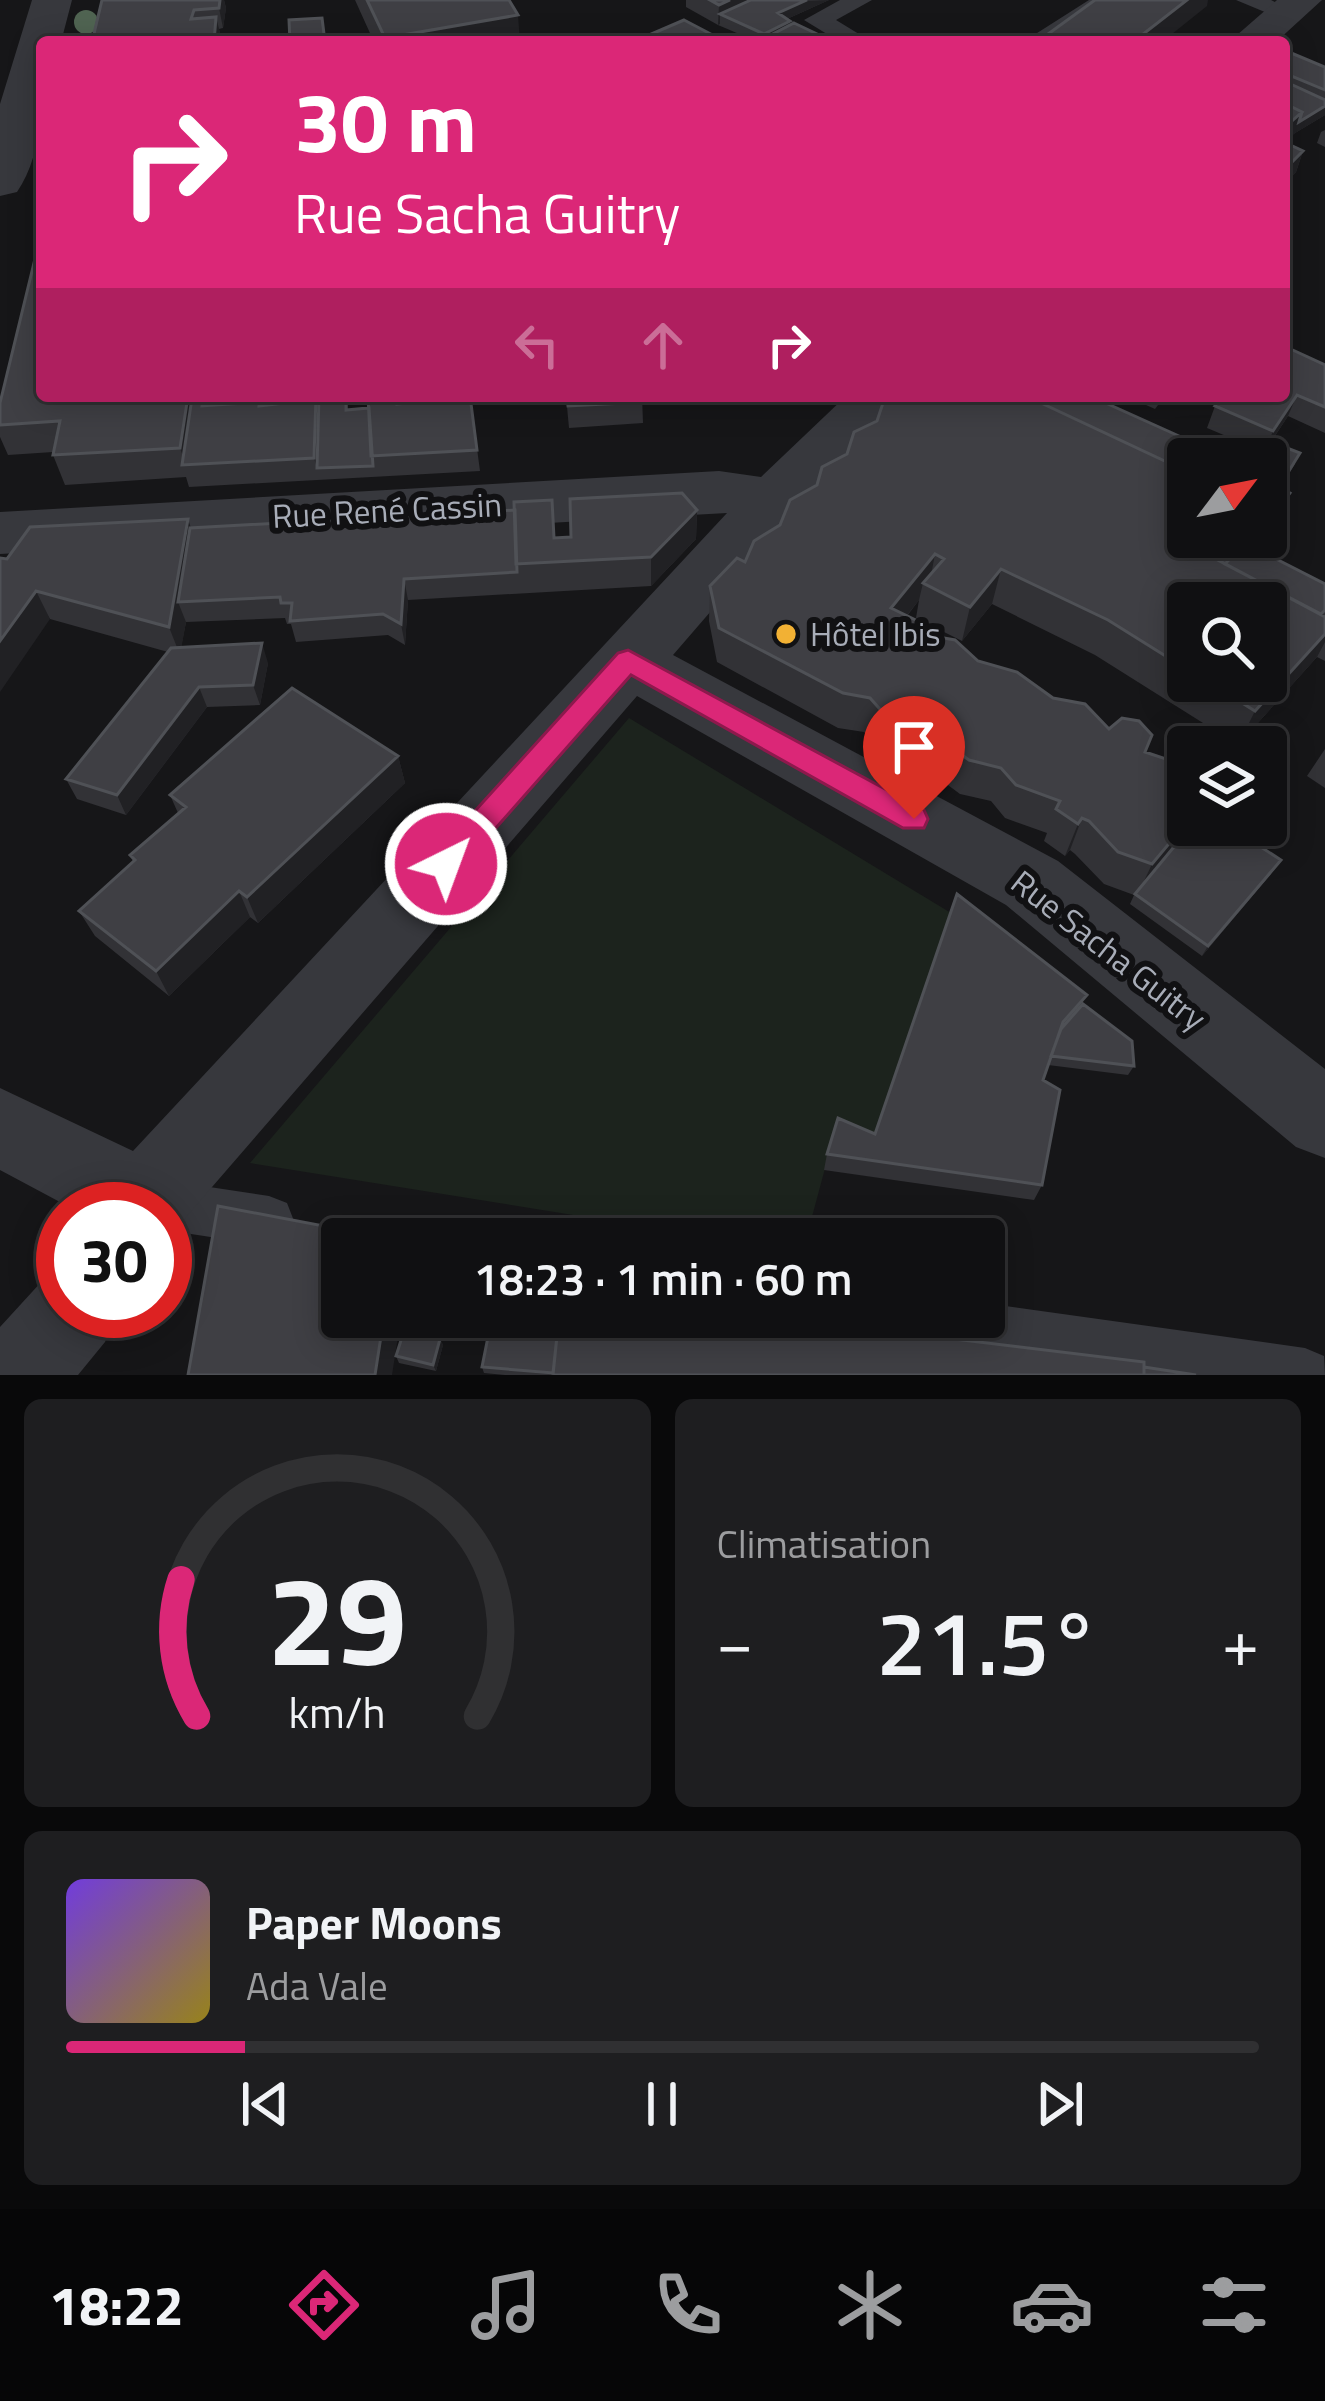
<!DOCTYPE html>
<html lang="fr">
<meta charset="utf-8">
<style>
:root{--surface:#101012;--page:#1e1e20;--text:#f1f3f6;--muted:#9c9d9f;--line:#303032;--accent:#db2777}
body{margin:0;font-family:"Titillium Web",sans-serif;background:var(--page);color:var(--text);height:100vh;display:flex;flex-direction:column;font-size:45px;white-space:nowrap}
*{box-sizing:border-box;margin:0}
p{font-size:39px;color:var(--muted)}
.icon{flex:none;width:66px;height:66px;fill:none;stroke:currentColor;stroke-width:2;stroke-linecap:round;stroke-linejoin:round}
.map{position:relative;height:1375px;overflow:hidden}
.drawer{display:flex;flex-direction:column;gap:24px;padding:24px;background:#09090a;flex:1}
.drawer>*{flex:none}
.banner{position:absolute;left:36px;top:36px;width:1254px;height:366px;border-radius:12px;box-shadow:0 6px 30px #0003,0 0 0 3px var(--line);background:#db2777;color:#fff;overflow:hidden}
.needle{width:78px;rotate:58deg}
.buttons{position:absolute;left:1167px;top:438px;display:grid;gap:24px}
.buttons a{display:grid;place-items:center;width:120px;height:120px;border-radius:12px;background:var(--surface);box-shadow:0 6px 30px #0003,0 0 0 3px var(--line);font-size:60px}
.speed{position:absolute;left:36px;top:1182px;display:flex;gap:24px;font-size:60px;font-weight:700;text-align:center}
.speed>*{display:grid;place-content:center;width:156px;height:156px;border-radius:50%;background:var(--surface);box-shadow:0 6px 30px #0003,0 0 0 3px var(--line);line-height:1}
.speed .limit{border:18px solid #d22;background:#fff;color:#111}
.pin{position:absolute;display:grid;place-items:center;width:102px;height:102px;color:#fff;margin:-123px -51px;border-radius:50% 50% 50% 0;rotate:-45deg;box-shadow:0 0 12px #0007}
.pin .icon{rotate:45deg}
.me{position:absolute;width:132px;margin:-66px;rotate:42deg;stroke-linejoin:round;filter:drop-shadow(0 0 9px #0008)}
.turn{display:flex;align-items:center;gap:42px;height:252px;padding:0 60px;font-size:54px}
.turn .icon{width:156px;height:156px;stroke-width:2.5}
.turn b{display:block;font-size:84px;line-height:102px}
.lanes{display:flex;align-items:center;height:114px;padding:0 60px;background:#0003;justify-content:center;gap:60px;direction:ltr}
.lanes .off{opacity:.35}
.big{font-size:90px;font-weight:600;line-height:1.1}
.drawer .tile{flex:1;display:flex;flex-direction:column;justify-content:center;gap:18px;min-width:0;padding:0 42px;border-radius:18px;background:var(--page)}
.drawer .dial{align-items:center;gap:0}
.dial svg{height:312px;overflow:visible;fill:none;stroke:var(--line);stroke-width:7;stroke-linecap:round;text-anchor:middle}
.dial text{fill:var(--text);stroke:none}
.song{display:flex;align-items:center;gap:36px}
.cover{width:144px;height:144px;border-radius:18px;background:linear-gradient(135deg,hsl(260 70% 55%),hsl(50 70% 35%))}
.played{height:12px;border-radius:6px;background:linear-gradient(90deg,var(--accent) 15%,var(--line) 15%)}
.keys{display:flex;justify-content:space-around;direction:ltr}
.heat{display:flex;justify-content:space-between;align-items:center;font-size:66px;direction:ltr}
.drawer .tiles{flex:1;display:grid;gap:24px;grid-template-columns:1fr 1fr}
.tile:last-child{grid-column:span 2}
.trip{position:absolute;left:321px;top:1218px;width:684px;height:120px;border-radius:12px;background:var(--surface);box-shadow:0 6px 30px #0003,0 0 0 3px var(--line);font-weight:600;line-height:120px;text-align:center}
.dock{display:flex;height:192px;justify-content:space-around;align-items:center;background:#060607;color:var(--muted)}
.dock .icon{width:84px;height:84px}
.dock .active{color:var(--accent)}
.dock b{font-size:54px;color:var(--text)}
.map>svg:first-child{display:block}
.green{fill:#1c231d}
.lines{fill:none;stroke-linecap:round;stroke-linejoin:round}
.service{fill:#37383d;fill-rule:evenodd}
.minor{fill:#37383d;fill-rule:evenodd}
.tertiary{fill:#37383d;fill-rule:evenodd}
.tree{fill:#506452}
.wall{fill:#323236;fill-rule:evenodd}
.shaded-wall{fill:#212124}
.building{fill:#3f3f44;stroke:#4f5156;stroke-width:3}
.route{fill:#db2777;stroke:#8e194d;stroke-width:3}
.poi-dot{fill:#f2b134;stroke:#111113;stroke-width:4.5}
.labels{text-anchor:middle;dominant-baseline:central;stroke-width:12;stroke-linejoin:round;paint-order:stroke}
.street-label{font-size:33px;fill:#a8adb8;stroke:#111113}
.poi-label{font-size:33px;fill:#a8adb8;stroke:#111113;text-anchor:start}
</style>
<div class="map">
<svg width="1325" height="1375" viewBox="0 0 1325 1375">
<rect width="100%" height="100%" fill="#161618"/>
<path class="green" d="M 629,718 L 951,913 L 870,1149 L 834,1135 L 806,1239 L 722,1239 L 250,1163 Z"/>
<g class="lines">
<path class="service" d="M 840,0 L 872,0 L 836,20 L 872,42 L 840,42 L 804,20 Z
M 1089,0 L 1118,0 L 1054,42 L 1023,42 Z
M 1236,0 L 1271,0 L 1296,13 L 1284,20 Z
M 143,1177 L 269,1196 L 287,1203 L 294,1221 L 287,1239 L 269,1246 L 165,1230 L 165,1209 L 121,1209 L 118,1202 L 125,1184 Z
M 984,1303 L 1305,1348 L 1324,1356 L 1325,1375 L 1116,1375 L 893,1343 L 874,1336 L 867,1317 L 984,1317 Z"/>
<path class="minor" d="M 1277,0 L 1322,0 L 1276,42 L 1229,42 Z
M 846,396 L 907,396 L 794,515 L 673,655 L 1058,861 L 1325,1069 L 1325,1158 L 1296,1147 L 1006,905 L 637,696 L 167,1239 L 165,1209 L 73,1209 L 0,1170 L 0,1088 L 133,1151 L 727,513 L 0,554 L 0,512 L 719,471 L 761,477 Z
M 63,1271 L 63,1311 L 118,1311 L 105,1342 L 78,1375 L 0,1375 L 0,1327 L 43,1280 Z"/>
<path class="tertiary" d="M 32,0 L 72,0 L 61,42 L 42,42 C 42,90 46,150 17,192 L 0,196 L 0,104 Z"/>
</g>
<circle class="tree" cx="86" cy="22" r="12"/>
<path class="wall" d="M 102,0 L 224,0 L 226,8 L 223,28 L 219,29 L 221,37 Z
M 355,0 L 509,0 L 520,42 L 374,42 Z
M 686,0 L 829,0 L 787,19 L 790,21 L 789,26 L 834,42 L 758,42 L 718,25 L 686,7 Z
M 1284,50 L 1325,67 L 1325,115 L 1295,133 L 1284,142 L 1303,151 L 1296,172 L 1284,184 Z
M 1325,130 L 1325,147 L 1317,143 L 1321,132 Z
M 1325,365 L 1325,433 L 1288,416 L 1271,442 L 1295,464 L 1280,488 L 1290,493 L 1282,508 L 1279,520 L 1266,534 L 1266,459 L 1262,451 L 1207,428 L 1215,406 Z
M 42,396 L 192,396 L 193,398 L 198,398 L 197,396 L 268,396 L 267,405 L 348,403 L 348,410 L 369,408 L 398,396 L 399,403 L 470,396 L 480,471 L 189,487 L 186,477 L 65,485 L 53,455 L 53,452 L 8,455 L 0,437 L 0,403 ZM 244,401 L 244,403 L 206,406 L 206,404 Z
M 566,396 L 642,396 L 643,423 L 569,428 Z
M 1126,396 L 1165,396 L 1155,409 Z
M 1188,459 L 1263,537 L 1253,547 L 1325,584 L 1325,661 L 1317,657 L 1238,745 L 1095,655 L 992,604 L 962,641 L 916,618 L 919,600 L 907,616 L 928,626 L 926,635 L 1053,698 L 1109,729 L 1145,752 L 1188,825 L 1281,860 L 1274,870 L 1202,956 L 1130,904 L 1134,895 L 1104,884 L 1075,854 L 1070,850 L 1065,856 L 1044,841 L 1047,833 L 1005,818 L 991,801 L 960,794 L 925,768 L 880,750 L 864,732 L 838,728 L 717,662 L 709,621 L 710,586 L 745,562 ZM 1188,603 L 1266,681 L 1188,681 Z
M 697,510 L 696,539 L 651,586 L 408,600 L 405,645 L 388,635 L 296,642 L 291,624 L 287,624 L 285,618 L 186,622 L 181,647 L 268,663 L 260,705 L 207,707 L 126,815 L 77,799 L 66,779 L 168,652 L 50,619 L 7,559 L 188,519 L 190,528 L 555,538 L 571,537 Z
M 1325,749 L 1325,788 L 1307,776 Z
M 398,756 L 405,783 L 258,923 L 250,917 L 169,996 L 95,936 L 79,911 L 133,862 L 130,855 L 178,813 L 170,795 Z
M 1083,1004 L 1134,1066 L 1128,1075 L 1048,1065 L 1043,1080 L 1042,1185 L 1034,1200 L 824,1170 L 827,1154 L 875,1134 Z
M 863,1328 L 1196,1375 L 505,1375 L 484,1373 L 482,1367 Z
M 440,1339 L 443,1345 L 436,1371 L 399,1363 L 396,1356 Z"/>
<path class="shaded-wall" d="M 220,0 L 224,0 L 226,8 L 223,28 L 219,8 Z
M 730,0 L 775,0 L 720,14 L 720,24 L 718,25 L 719,5 Z
M 829,0 L 778,23 L 778,13 L 805,1 Z
M 1187,0 L 1208,0 L 1207,6 L 1162,42 L 1133,42 Z
M 518,15 L 520,42 L 385,42 L 385,38 Z
M 216,17 L 221,37 L 221,42 L 214,42 Z
M 790,21 L 789,31 L 769,36 L 769,42 L 764,42 L 764,34 Z
M 1325,106 L 1325,115 L 1295,133 L 1284,142 L 1284,128 L 1302,112 Z
M 1303,151 L 1296,172 L 1284,184 L 1289,165 Z
M 1297,395 L 1288,416 L 1264,452 L 1273,431 Z
M 188,396 L 192,396 L 199,418 L 186,465 L 180,448 Z
M 260,396 L 267,396 L 268,398 L 265,427 L 259,406 Z
M 316,396 L 322,396 L 317,468 L 314,458 Z
M 1284,509 L 1279,520 L 1266,534 L 1266,528 Z
M 697,510 L 696,539 L 651,586 L 651,557 Z
M 188,519 L 198,549 L 178,602 L 186,622 L 180,655 L 169,627 Z
M 935,554 L 929,586 L 923,583 L 919,600 L 885,643 L 891,608 Z
M 1001,569 L 992,604 L 962,641 L 970,607 Z
M 404,579 L 408,600 L 405,645 L 401,624 Z
M 36,591 L 50,619 L 0,692 L 0,641 Z
M 1325,634 L 1325,642 L 1317,657 L 1238,745 L 1255,711 Z
M 262,643 L 268,663 L 260,705 L 253,685 Z
M 199,687 L 207,707 L 126,815 L 117,795 Z
M 398,756 L 405,783 L 258,923 L 247,897 Z
M 1082,818 L 1070,850 L 1065,856 L 1078,824 Z
M 1188,821 L 1188,825 L 1194,825 L 1137,896 L 1152,864 Z
M 1281,860 L 1274,870 L 1202,956 L 1208,946 Z
M 239,891 L 250,917 L 169,996 L 156,971 Z
M 384,1317 L 401,1317 L 392,1375 L 375,1375 Z
M 440,1339 L 443,1345 L 436,1371 L 433,1365 Z"/>
<path class="building" d="M 102,0 L 220,0 L 219,8 L 194,10 L 191,19 L 216,17 L 214,42 L 92,42 Z
M 367,0 L 509,0 L 518,15 L 385,38 Z
M 710,0 L 730,0 L 719,5 Z
M 751,0 L 807,0 L 778,13 L 790,21 L 764,34 L 720,14 Z
M 1095,0 L 1187,0 L 1133,42 L 1037,42 Z
M 322,18 L 325,42 L 290,42 L 289,20 Z
M 684,20 L 726,42 L 649,42 L 642,38 Z
M 794,23 L 834,42 L 781,42 L 769,36 Z
M 1284,50 L 1325,67 L 1325,90 L 1284,73 Z
M 1284,81 L 1325,100 L 1325,106 L 1299,122 L 1302,112 L 1284,103 Z
M 1284,103 L 1302,112 L 1284,128 Z
M 1284,142 L 1303,151 L 1289,165 L 1284,164 Z
M 42,230 L 42,396 L 188,396 L 180,448 L 53,455 L 60,421 L 0,425 L 0,403 Z
M 1284,346 L 1325,365 L 1325,407 L 1297,395 L 1273,431 L 1215,406 L 1224,396 L 1284,396 Z
M 245,396 L 260,396 L 259,406 L 286,403 L 287,396 L 316,396 L 314,458 L 182,465 L 192,398 L 203,397 L 202,406 L 244,403 Z
M 319,396 L 346,396 L 346,410 L 369,408 L 373,466 L 317,468 Z
M 368,396 L 397,396 L 397,404 L 446,399 L 446,396 L 470,396 L 477,450 L 371,456 Z
M 567,396 L 642,396 L 643,402 L 568,406 Z
M 891,396 L 1026,396 L 1188,472 L 1188,537 L 1198,537 L 1192,546 L 1325,617 L 1325,634 L 1255,711 L 1207,681 L 1266,681 L 1266,603 L 1188,603 L 1188,670 L 1108,620 L 1001,569 L 970,607 L 923,583 L 944,559 L 935,554 L 891,608 L 928,626 L 921,634 L 955,640 L 978,661 L 1017,672 L 1053,698 L 1085,704 L 1109,729 L 1122,718 L 1139,721 L 1152,735 L 1145,752 L 1184,765 L 1188,769 L 1188,821 L 1152,864 L 1118,852 L 1089,821 L 1082,818 L 1078,824 L 1056,809 L 1060,801 L 1016,785 L 1001,768 L 969,760 L 933,734 L 886,716 L 870,698 L 843,693 L 719,628 L 710,586 L 737,558 L 745,562 L 754,541 L 780,525 L 790,500 L 817,485 L 822,467 L 847,454 L 854,432 L 877,421 L 884,400 Z
M 1026,396 L 1090,396 L 1230,459 L 1188,459 L 1188,472 Z
M 1269,441 L 1300,453 L 1279,487 L 1290,493 L 1280,507 L 1284,509 L 1266,528 L 1266,459 L 1257,459 Z
M 682,493 L 697,510 L 651,557 L 516,564 L 514,502 L 552,500 L 554,538 L 571,537 L 570,499 Z
M 515,510 L 517,572 L 404,579 L 401,624 L 383,614 L 290,621 L 292,603 L 281,603 L 280,597 L 178,602 L 190,528 Z
M 188,519 L 169,627 L 36,591 L 0,641 L 0,558 L 7,559 L 30,527 Z
M 1205,537 L 1257,537 L 1249,545 L 1245,543 L 1225,564 L 1197,549 Z
M 1245,543 L 1325,584 L 1325,610 L 1321,614 L 1225,564 Z
M 262,643 L 253,685 L 199,687 L 117,795 L 66,779 L 171,648 Z
M 292,688 L 398,756 L 247,897 L 239,891 L 156,971 L 79,911 L 135,860 L 130,855 L 186,807 L 170,795 Z
M 1192,825 L 1227,825 L 1281,860 L 1208,946 L 1135,894 Z
M 957,894 L 1087,995 L 1063,1022 L 1043,1080 L 1060,1090 L 1042,1185 L 827,1154 L 838,1118 L 875,1134 Z
M 1083,1004 L 1132,1041 L 1134,1066 L 1051,1056 L 1061,1029 Z
M 218,1206 L 392,1239 L 342,1239 L 342,1317 L 384,1317 L 375,1375 L 188,1375 Z
M 492,1317 L 559,1317 L 553,1373 L 482,1367 Z
M 559,1317 L 800,1317 L 863,1328 L 1144,1362 L 1144,1375 L 553,1375 Z
M 404,1331 L 440,1339 L 433,1365 L 396,1356 Z
M 1144,1367 L 1196,1375 L 1144,1375 Z"/>
<path class="route" d="M 628,650 L 924,810 L 928,819 L 924,828 L 903,828 L 631,675 L 456,873 L 446,876 L 435,873 L 431,864 L 435,855 L 618,653 Z"/>
<circle class="poi-dot" cx="786" cy="634" r="12"/>
<g class="labels">
<g class="street-label">
<text transform="translate(387 510) rotate(-3)">Rue René Cassin</text>
<text transform="translate(1109 950) rotate(38)">Rue Sacha Guitry</text>
</g>
<g class="poi-label">
<text x="810" y="634">Hôtel Ibis</text>
</g>
</g>
</svg>
<div class="buttons">
<a><svg class="needle" viewBox="-14 -14 28 28"><path d="M0-13l5 13h-10z" fill="#e53935"/><path d="M0 13l5-13h-10z" fill="#9c9d9f"/></svg></a>
<a><svg class="icon" aria-label="search" viewBox="0 0 24 24"><circle cx="10" cy="10" r="6"/><path d="M15 15l6 6"/></svg></a>
<a><svg class="icon" aria-label="layers" viewBox="0 0 24 24"><path d="M12 4l9 5-9 5-9-5zM3 14l9 5 9-5"/></svg></a>
</div>
<div class="speed"><div class="limit">30</div></div>
<div class="pin" style="left:914px;top:819px;background:#d93025"><svg class="icon" aria-label="arrive" viewBox="0 0 24 24"><path d="M6 21V4h12l-3 4 3 4H6"/></svg></div>
<svg class="me" style="left:446px;top:864px" viewBox="-20 -20 40 40"><circle r="17" fill="#db2777" stroke="#fff" stroke-width="3"/><path d="M0-11L8 9 0 5-8 9z" fill="#fff"/></svg>
<div class="trip">18:23 · 1 min · 60 m</div>
<div class="banner">
<div class="turn"><svg class="icon" aria-label="right" viewBox="0 0 24 24"><path d="M7 20v-9h11M14 6l5 5-5 5"/></svg><div><b>30 m</b>Rue Sacha Guitry</div></div>
<div class="lanes"><svg class="icon off" aria-label="left" viewBox="0 0 24 24"><path d="M17 20v-9H6M10 6l-5 5 5 5"/></svg><svg class="icon off" aria-label="ahead" viewBox="0 0 24 24"><path d="M12 20V5M6 11l6-6 6 6"/></svg><svg class="icon" aria-label="right" viewBox="0 0 24 24"><path d="M7 20v-9h11M14 6l5 5-5 5"/></svg></div>
</div>
</div>
<section class="drawer">
<div class="tiles">
<div class="tile dial"><svg viewBox="0 0 100 80">
<path d="M14 69A42 42 0 1 1 86 69"/>
<path d="M14 69A42 42 0 0 1 10 34" stroke="#db2777"/>
<text x="50" y="56" font-size="32" font-weight="700">29</text>
<text x="50" y="72" font-size="11">km/h</text>
</svg></div>
<div class="tile"><p>Climatisation</p>
<div class="heat"><a>−</a><b class="big">21.5°</b><a>+</a></div>
</div>
<div class="tile">
<div class="song"><i class="cover"></i><div><b>Paper Moons</b><p>Ada Vale</p></div></div>
<div class="played"></div>
<div class="keys"><svg class="icon" aria-label="previous" viewBox="0 0 24 24"><path d="M18 5L8 12l10 7zM5 5v14"/></svg><svg class="icon" aria-label="pause" viewBox="0 0 24 24"><path d="M8 5v14M16 5v14"/></svg><svg class="icon" aria-label="next" viewBox="0 0 24 24"><path d="M6 5l10 7-10 7zM19 5v14"/></svg></div>
</div>
</div>
</section>
<nav class="dock">
<b>18:22</b>
<svg class="icon active" aria-label="directions" viewBox="0 0 24 24"><path d="M12 3l9 9-9 9-9-9zM9 14v-3h6M13 9l2 2-2 2"/></svg>
<svg class="icon" aria-label="music" viewBox="0 0 24 24"><path d="M9 18V5l10-2v13"/><circle cx="6" cy="18" r="3"/><circle cx="16" cy="16" r="3"/></svg>
<svg class="icon" aria-label="phone" viewBox="0 0 24 24"><path d="M5 4h4l2 5-3 2q2 4 5 5l2-3 5 2v4C11 20 4 13 5 4z"/></svg>
<svg class="icon" aria-label="climate" viewBox="0 0 24 24"><path d="M12 3v18M4 7l16 10M4 17L20 7"/></svg>
<svg class="icon" aria-label="car" viewBox="0 0 24 24"><path d="M5 17H2v-5l4-1 3-4h7l3 4 3 1v5h-3M9 17h6M6 11h13"/><circle cx="7" cy="17" r="2"/><circle cx="17" cy="17" r="2"/></svg>
<svg class="icon" aria-label="filters" viewBox="0 0 24 24"><path d="M4 7h16M4 17h16"/><circle cx="9" cy="7" r="2"/><circle cx="15" cy="17" r="2"/></svg>
</nav>
